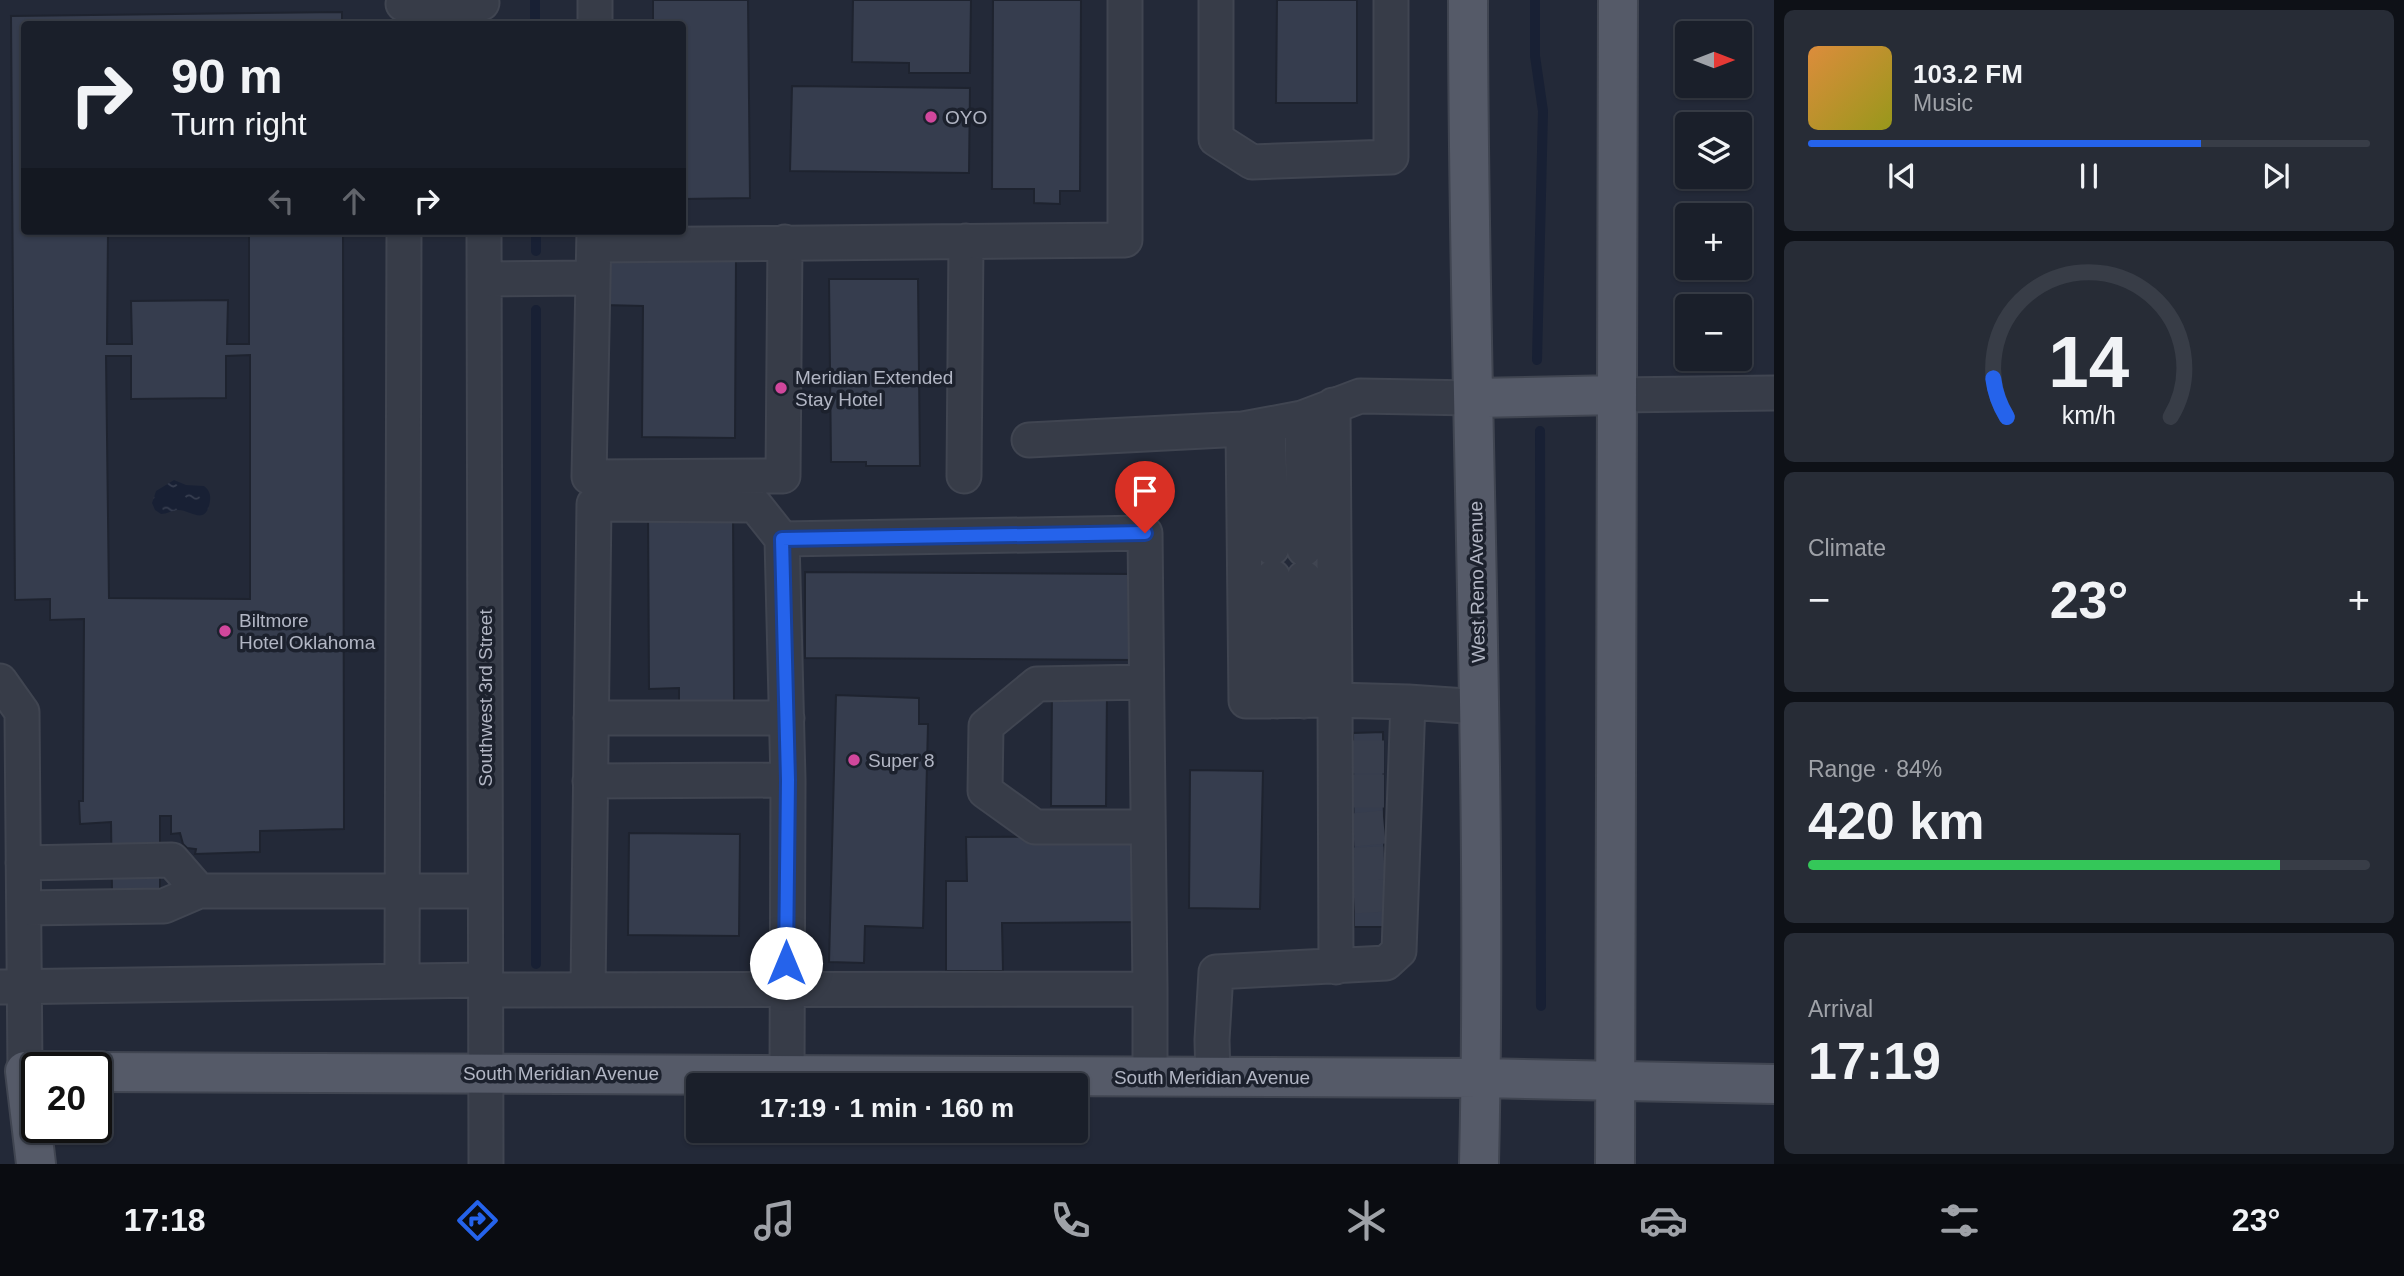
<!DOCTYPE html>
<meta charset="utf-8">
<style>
:root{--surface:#1a1f2a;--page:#272c36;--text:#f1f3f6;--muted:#9fa2a8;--line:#383d47;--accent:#2563eb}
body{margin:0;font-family:Arial,sans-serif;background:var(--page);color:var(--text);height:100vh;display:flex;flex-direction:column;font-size:26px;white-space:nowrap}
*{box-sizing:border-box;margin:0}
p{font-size:23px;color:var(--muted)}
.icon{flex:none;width:38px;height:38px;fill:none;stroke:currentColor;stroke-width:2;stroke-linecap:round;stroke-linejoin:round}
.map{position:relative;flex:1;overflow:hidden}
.drawer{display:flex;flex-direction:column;gap:10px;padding:10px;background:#0e1117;width:630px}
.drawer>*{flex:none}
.banner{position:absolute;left:21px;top:21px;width:665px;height:214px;border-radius:7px;box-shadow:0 2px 5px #0004,0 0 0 2px var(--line);background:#1a1f2a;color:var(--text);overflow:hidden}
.needle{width:46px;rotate:90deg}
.buttons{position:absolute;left:1675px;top:21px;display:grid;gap:14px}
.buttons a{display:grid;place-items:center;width:77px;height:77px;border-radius:7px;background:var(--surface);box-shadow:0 2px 5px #0004,0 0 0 2px var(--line);font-size:35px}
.speed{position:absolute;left:21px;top:1052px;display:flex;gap:14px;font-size:35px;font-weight:700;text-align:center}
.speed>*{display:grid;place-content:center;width:91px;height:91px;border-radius:50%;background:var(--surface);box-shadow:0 2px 5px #0004,0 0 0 2px var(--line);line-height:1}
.speed .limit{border:4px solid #111;border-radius:10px;background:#fff;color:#111}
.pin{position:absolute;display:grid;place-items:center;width:60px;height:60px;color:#fff;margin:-72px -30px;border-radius:50% 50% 50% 0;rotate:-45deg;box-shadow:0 0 7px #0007}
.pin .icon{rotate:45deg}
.me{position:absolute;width:77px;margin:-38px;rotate:0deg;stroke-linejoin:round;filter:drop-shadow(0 0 5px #0008)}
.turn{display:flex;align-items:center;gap:24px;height:147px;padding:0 35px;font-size:32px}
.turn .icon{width:91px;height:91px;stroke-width:2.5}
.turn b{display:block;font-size:49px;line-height:60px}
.lanes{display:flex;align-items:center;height:66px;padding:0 35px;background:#0003;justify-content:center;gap:35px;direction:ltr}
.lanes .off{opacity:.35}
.big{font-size:52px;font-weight:700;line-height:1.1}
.drawer .card{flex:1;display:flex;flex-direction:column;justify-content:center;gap:10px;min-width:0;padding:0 24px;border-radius:10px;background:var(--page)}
.drawer .dial{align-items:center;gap:0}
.dial svg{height:182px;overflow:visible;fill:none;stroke:var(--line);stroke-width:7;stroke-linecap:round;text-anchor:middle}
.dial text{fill:var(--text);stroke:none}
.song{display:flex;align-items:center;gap:21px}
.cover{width:84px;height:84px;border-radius:10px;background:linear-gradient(135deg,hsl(30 70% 55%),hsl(60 70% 35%))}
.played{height:7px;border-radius:4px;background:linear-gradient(90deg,var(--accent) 70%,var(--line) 70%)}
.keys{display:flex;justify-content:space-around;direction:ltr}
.heat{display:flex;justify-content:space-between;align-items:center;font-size:38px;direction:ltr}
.charge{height:10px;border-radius:5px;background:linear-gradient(90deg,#34c759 84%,var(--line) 0)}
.trip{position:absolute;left:686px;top:1073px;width:402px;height:70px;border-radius:7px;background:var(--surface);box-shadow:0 2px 5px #0004,0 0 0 2px var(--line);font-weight:700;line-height:70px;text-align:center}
.dock{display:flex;height:112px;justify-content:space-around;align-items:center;background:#0a0c11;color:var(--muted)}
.dock .icon{width:49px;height:49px}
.dock .current{color:var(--accent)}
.dock b{font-size:32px;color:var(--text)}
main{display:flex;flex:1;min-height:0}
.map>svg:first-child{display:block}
.water{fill:url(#water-ripples)}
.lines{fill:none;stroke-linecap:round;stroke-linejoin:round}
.stream{stroke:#182034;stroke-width:10}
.building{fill:#363d4e;stroke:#1e232f;stroke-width:2;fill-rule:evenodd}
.minor-tunnel{stroke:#383e4d;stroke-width:33;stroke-dasharray:33 17;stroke-linecap:butt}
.minor-casing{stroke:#404551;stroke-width:37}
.major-casing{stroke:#404551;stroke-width:42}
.minor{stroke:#373c48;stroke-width:33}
.major{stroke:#555a68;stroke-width:38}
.route-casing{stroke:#184099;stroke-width:18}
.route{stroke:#2563eb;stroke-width:12}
.hotel-dot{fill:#d1479c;stroke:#1c212d;stroke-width:2.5}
.labels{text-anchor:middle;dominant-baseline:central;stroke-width:7;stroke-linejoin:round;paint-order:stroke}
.poi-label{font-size:19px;fill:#b2b6c4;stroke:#1c212d;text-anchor:start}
.street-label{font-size:19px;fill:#b2b6c4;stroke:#1c212d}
</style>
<main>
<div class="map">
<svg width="1774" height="1164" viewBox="0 0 1774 1164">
<defs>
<pattern id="water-ripples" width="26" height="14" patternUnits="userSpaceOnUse" patternTransform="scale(1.75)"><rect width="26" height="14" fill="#182034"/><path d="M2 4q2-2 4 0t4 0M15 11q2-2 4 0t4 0" fill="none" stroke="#373e50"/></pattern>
</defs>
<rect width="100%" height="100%" fill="#232938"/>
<path class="water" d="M 174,480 L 186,485 L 204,486 C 209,490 211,494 210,501 C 206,527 191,510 178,510 C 173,510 167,514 161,514 L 155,510 L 152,503 L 156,491 Z"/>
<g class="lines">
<path class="stream" d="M 535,0 L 535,24
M 1535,0 L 1535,56 L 1543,111 L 1537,360
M 536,231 L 536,251
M 1540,431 L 1541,1006
M 536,964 L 536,310"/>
</g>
<path class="building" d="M 653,0 L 748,0 L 750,198 L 682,199 L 682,24 L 653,24 Z
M 853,0 L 971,0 L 970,73 L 909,73 L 909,63 L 852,62 Z
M 993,0 L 1081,0 L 1080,191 L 1060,191 L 1060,204 L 1034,203 L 1034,189 L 992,189 Z
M 1277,0 L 1357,0 L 1357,103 L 1276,103 Z
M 342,12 L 342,24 L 24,24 L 24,231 L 108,231 L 107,344 L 132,344 L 131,301 L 228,300 L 227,344 L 249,344 L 249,231 L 343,231 L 344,829 L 260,831 L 260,852 L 195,854 L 196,849 L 187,848 L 183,844 L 180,833 L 171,834 L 171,816 L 160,816 L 160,890 L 112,891 L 111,822 L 80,824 L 79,801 L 83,801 L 84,619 L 50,620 L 50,599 L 15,600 L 11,16 ZM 250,355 L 250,599 L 109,598 L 106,356 L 131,356 L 131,399 L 226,398 L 226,356 Z
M 792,86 L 970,88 L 969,173 L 790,171 Z
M 603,256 L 736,258 L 735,438 L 642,437 L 643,306 L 603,305 Z
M 829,279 L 918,279 L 920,466 L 866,466 L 866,462 L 831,462 Z
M 648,508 L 733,508 L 734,704 L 679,704 L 679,688 L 649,689 Z
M 805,572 L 1135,574 L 1134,660 L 805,658 Z
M 1052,691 L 1107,691 L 1106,806 L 1051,806 Z
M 836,695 L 919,698 L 919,724 L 928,724 L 923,928 L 865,926 L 864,963 L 829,962 Z
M 1383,732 L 1385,927 L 1354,927 L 1353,733 Z
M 1190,770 L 1263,771 L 1260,909 L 1189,908 Z
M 629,833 L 740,834 L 739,936 L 628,935 Z
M 1134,836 L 1135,922 L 1002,923 L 1003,971 L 946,971 L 946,881 L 967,881 L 966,837 Z"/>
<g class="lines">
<path class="minor-tunnel" d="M 1353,757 L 1384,757
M 1353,791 L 1384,791
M 1353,830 L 1384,827
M 1353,864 L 1384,863
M 1354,897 L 1384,895"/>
<g class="minor-casing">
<path id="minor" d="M 1216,0 L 1216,139 L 1252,162 L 1391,157 L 1391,0
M 403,4 L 482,3
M 595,24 L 595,0
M 484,231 L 486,1164
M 594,231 L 589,477 L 783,476 L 785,242
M 594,245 L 1125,240 L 1125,0
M 484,279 L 591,278
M 1617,395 L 1774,393
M 1333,405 L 1335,700 L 1408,702 L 1480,707
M 1302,418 L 1304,549
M 1268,425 L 1272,548
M 1243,429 L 1246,701 L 1335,700 L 1336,967
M 1029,440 L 1243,429 L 1302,418 L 1360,396 L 1474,398
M 964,476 L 966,241
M 1273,577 L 1277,701
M 1304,578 L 1304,701
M 0,681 L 22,712 L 25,1071
M 1146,682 L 1037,684 L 986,726 L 985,791 L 1035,827 L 1148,827
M 591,718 L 787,718
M 590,781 L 788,780
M 23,863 L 172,860 L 199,891
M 24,908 L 164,906 L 199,891 L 485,891
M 402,981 L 404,231
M 0,987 L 485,980
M 485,990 L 1150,989 L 1150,1078
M 588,990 L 594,504 L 755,505 L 782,539
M 787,1074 L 788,780 L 782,539 L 1145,533 L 1150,989
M 1213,1078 L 1212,1040 L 1216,972 L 1386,963 L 1399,951 L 1408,702"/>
</g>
<g class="major-casing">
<path id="major" d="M 1468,0 C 1468,388 1488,776 1479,1164
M 1474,398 L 1617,395
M 25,1071 L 36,1164
M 96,1072 L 1481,1078 L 1774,1084
M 1615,1164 L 1618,0"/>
</g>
<use href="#minor" class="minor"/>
<use href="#major" class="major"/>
</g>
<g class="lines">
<g class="route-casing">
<path id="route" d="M 786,963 L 788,780 L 782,539 L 1145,533"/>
</g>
<use href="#route" class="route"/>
</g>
<g class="hotel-dot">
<circle cx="931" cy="117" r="7"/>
<circle cx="781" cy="388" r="7"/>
<circle cx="225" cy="631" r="7"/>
<circle cx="854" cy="760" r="7"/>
</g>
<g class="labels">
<g class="poi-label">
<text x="945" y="117">OYO</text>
<text x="795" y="377">Meridian Extended<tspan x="795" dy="22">Stay Hotel</tspan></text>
<text x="239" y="620">Biltmore<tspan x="239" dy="22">Hotel Oklahoma</tspan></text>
<text x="868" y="760">Super 8</text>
</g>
<g class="street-label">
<text transform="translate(1477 582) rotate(-91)">West Reno Avenue</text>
<text transform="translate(485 698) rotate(-90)">Southwest 3rd Street</text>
<text x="561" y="1073">South Meridian Avenue</text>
<text x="1212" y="1077">South Meridian Avenue</text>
</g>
</g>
</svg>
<div class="buttons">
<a><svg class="needle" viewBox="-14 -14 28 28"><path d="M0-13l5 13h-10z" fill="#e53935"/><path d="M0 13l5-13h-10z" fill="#9fa2a8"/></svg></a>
<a><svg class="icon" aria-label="layers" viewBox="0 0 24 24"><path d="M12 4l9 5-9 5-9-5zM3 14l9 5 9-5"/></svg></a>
<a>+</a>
<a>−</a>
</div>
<div class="speed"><div class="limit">20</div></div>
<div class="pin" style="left:1145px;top:533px;background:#d93025"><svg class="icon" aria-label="arrive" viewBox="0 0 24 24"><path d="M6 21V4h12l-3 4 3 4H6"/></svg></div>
<svg class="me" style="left:786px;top:963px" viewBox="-20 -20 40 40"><circle r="19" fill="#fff"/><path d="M0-13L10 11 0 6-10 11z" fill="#2563eb"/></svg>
<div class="trip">17:19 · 1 min · 160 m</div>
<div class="banner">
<div class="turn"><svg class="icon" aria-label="right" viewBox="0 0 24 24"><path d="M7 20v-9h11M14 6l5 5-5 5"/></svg><div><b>90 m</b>Turn right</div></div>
<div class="lanes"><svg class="icon off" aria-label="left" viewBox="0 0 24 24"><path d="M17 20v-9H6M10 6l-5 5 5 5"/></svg><svg class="icon off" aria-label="ahead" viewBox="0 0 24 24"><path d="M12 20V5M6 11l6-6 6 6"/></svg><svg class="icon" aria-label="right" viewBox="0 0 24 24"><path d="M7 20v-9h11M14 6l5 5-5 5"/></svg></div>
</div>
</div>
<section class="drawer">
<div class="card">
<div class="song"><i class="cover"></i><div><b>103.2 FM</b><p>Music</p></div></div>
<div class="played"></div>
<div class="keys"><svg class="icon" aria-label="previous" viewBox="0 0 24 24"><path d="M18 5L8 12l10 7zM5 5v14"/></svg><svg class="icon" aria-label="pause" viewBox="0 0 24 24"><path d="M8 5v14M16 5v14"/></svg><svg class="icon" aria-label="next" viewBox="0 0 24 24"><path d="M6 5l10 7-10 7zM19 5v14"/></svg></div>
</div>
<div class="card dial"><svg viewBox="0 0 100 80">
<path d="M14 69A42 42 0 1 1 86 69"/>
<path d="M14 69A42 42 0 0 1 8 52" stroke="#2563eb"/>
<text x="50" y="56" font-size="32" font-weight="700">14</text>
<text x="50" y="72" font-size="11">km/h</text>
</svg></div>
<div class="card"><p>Climate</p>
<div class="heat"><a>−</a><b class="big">23°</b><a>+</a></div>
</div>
<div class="card"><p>Range · 84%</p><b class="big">420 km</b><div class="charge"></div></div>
<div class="card"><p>Arrival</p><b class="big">17:19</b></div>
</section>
</main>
<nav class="dock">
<b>17:18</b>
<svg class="icon current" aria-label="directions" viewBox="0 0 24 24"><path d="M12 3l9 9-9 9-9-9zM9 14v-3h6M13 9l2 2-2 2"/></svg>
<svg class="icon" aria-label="music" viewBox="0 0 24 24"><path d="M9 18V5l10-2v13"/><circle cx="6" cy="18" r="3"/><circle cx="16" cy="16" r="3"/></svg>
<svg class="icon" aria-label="phone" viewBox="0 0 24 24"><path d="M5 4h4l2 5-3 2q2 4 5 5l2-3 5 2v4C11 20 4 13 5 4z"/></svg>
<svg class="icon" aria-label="climate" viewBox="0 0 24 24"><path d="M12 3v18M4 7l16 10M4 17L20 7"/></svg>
<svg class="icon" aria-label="car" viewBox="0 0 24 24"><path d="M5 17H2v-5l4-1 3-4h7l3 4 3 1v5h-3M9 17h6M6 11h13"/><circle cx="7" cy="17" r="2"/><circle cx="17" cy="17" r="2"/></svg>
<svg class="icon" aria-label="filters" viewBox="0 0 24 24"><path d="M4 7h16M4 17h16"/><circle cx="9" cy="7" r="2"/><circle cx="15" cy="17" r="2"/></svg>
<b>23°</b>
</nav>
